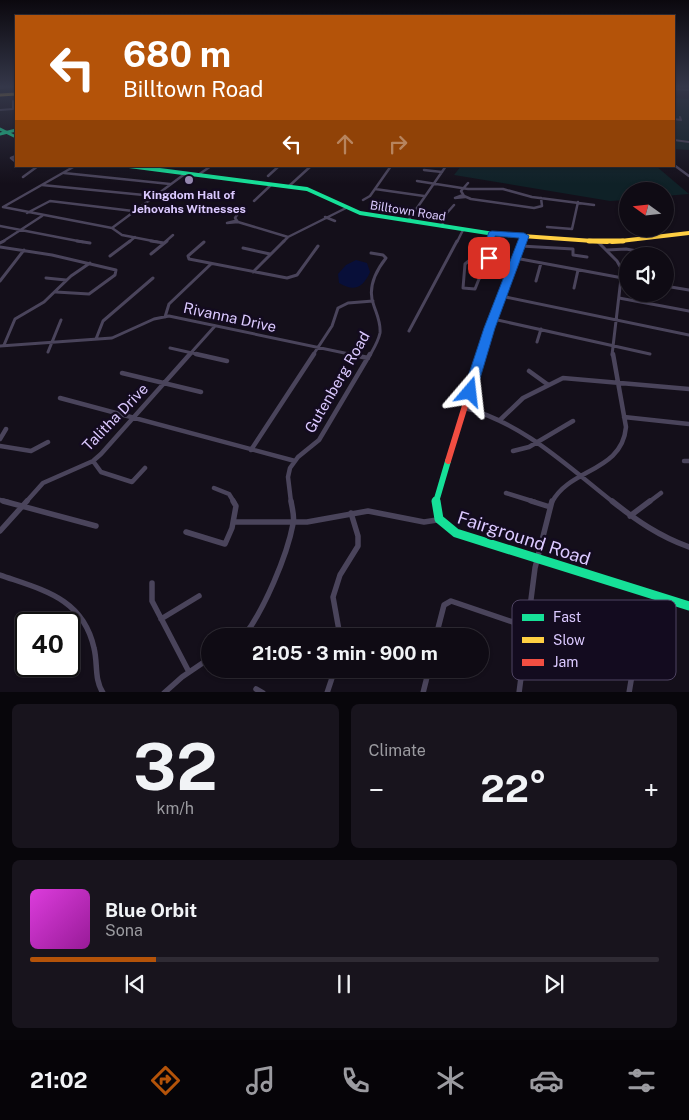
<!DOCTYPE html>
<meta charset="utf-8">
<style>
:root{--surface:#0f0b14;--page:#18141d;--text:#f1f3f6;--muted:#9b9ba0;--line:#2f2b34;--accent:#b45309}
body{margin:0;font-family:"Public Sans",sans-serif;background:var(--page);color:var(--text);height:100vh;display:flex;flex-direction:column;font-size:19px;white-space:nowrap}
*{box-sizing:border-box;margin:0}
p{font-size:16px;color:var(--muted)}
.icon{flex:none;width:28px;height:28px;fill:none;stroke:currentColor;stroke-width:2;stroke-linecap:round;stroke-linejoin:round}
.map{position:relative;height:692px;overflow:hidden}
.panel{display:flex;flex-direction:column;gap:12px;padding:12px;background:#08060b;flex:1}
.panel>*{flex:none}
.guide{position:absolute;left:15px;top:15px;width:660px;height:152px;border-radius:0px;box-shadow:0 1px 4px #0004,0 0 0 1px var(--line);background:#b45309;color:#fff;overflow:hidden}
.needle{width:32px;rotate:285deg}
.fabs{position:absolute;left:619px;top:182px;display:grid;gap:10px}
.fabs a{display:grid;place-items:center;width:55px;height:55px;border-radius:50%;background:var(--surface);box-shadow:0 1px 4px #0004,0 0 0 1px var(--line);font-size:25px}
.speed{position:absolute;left:15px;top:612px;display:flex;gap:10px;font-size:25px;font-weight:700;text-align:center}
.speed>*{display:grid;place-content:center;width:65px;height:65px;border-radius:50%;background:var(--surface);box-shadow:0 1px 4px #0004,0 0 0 1px var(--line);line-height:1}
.speed .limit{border:2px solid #111;border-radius:8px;background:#fff;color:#111}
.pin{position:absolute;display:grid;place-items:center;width:42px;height:42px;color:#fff;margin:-21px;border-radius:10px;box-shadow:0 2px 8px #0006}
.me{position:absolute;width:55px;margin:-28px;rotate:17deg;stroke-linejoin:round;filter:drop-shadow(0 0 4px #0008)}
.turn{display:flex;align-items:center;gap:18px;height:105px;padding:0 25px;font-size:22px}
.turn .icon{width:65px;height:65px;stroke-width:2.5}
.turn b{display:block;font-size:35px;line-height:42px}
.lanes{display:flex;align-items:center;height:48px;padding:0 25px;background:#0003;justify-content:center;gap:25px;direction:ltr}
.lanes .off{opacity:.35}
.big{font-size:38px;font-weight:700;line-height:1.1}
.panel .tile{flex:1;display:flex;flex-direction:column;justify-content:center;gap:8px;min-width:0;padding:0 18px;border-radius:8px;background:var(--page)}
.panel .dial{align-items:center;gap:0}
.dial b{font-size:65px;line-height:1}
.song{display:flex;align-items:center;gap:15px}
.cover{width:60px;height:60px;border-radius:8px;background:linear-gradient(135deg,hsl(300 70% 55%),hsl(300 70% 35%))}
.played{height:5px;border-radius:2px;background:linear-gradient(90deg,var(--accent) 20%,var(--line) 20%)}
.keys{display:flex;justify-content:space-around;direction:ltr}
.heat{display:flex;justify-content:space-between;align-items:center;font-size:28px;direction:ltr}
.panel .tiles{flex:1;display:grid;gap:12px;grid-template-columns:1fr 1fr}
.tile:last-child{grid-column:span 2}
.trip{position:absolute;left:201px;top:628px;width:288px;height:50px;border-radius:25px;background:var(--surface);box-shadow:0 1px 4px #0004,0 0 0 1px var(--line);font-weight:700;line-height:50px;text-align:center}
.menu{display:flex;height:80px;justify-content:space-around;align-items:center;background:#060408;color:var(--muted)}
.menu .icon{width:35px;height:35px}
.menu .current{color:var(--accent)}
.menu b{font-size:22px;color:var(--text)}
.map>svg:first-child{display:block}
.green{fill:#0f2127}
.water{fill:#080f39}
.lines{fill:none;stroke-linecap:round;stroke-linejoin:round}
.street-far4{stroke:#4a445b;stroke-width:2}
.street-far3{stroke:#4a445b;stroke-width:2.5}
.street-far2{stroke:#4a445b;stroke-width:3}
.street-far1{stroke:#4a445b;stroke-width:4.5}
.street{stroke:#4a445b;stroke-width:5.5}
.fast-far3{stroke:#16e098;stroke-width:3}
.fast-far2{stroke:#16e098;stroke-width:4}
.fast-far1{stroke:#16e098;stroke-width:6}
.fast{stroke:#16e098;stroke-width:9}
.slow-far2{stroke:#ffcf43;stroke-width:3}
.slow-far1{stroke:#ffcf43;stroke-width:4}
.slow{stroke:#ffcf43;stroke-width:5}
.jam-far2{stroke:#f24e42;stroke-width:4}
.jam-far1{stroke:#f24e42;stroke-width:5}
.jam{stroke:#f24e42;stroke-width:6}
.route{fill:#1a73e8;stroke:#114b97}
.poi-dot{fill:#9588af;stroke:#130b1f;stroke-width:2}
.labels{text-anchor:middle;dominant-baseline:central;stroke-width:5;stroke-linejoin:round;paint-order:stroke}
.far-poi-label{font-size:12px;font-weight:bold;fill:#dbc9ff;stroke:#130b1f}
.far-street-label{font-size:12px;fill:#dbc9ff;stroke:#130b1f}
.street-label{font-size:15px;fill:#dbc9ff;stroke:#130b1f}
.near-street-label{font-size:18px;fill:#dbc9ff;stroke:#130b1f}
.key{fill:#130b1f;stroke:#4f4462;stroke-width:1}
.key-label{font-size:14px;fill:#dbc9ff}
</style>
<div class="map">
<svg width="689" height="693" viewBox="0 0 689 693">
<rect width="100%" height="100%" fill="#140f1a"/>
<path class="green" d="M 674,98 L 689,99 L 689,150 L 674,149 Z
M 461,166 L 656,166 L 689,194 L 665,196 L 665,191 L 628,191 L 627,200 L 610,201 L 454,175 Z"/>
<path class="water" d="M 356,260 L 367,263 L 370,272 C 363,288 354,292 339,283 L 338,274 L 346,265 Z"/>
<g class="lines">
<path class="street-far4" d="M 0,88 L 11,87
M 674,89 L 689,90
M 0,110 L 13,109 L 13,101
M 674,119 L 681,120 L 680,117
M 674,140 L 689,142"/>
<path class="street-far3" d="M 16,156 L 11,158 L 16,162
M 674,165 L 689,176
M 424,170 L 442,172
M 64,173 L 170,184
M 198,175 L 211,166
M 268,176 L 279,166
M 23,177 L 38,166
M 417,181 L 468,189 L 503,189 L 532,197 L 594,205
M 468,183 L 461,191 L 464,196 L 471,199 L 534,208 L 542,206 L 541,198
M 42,185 L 154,196
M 288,187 L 311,166
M 375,189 L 424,196
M 463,195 L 455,198 L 465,197
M 363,200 L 370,196 L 391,166
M 254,201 L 271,185
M 3,207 L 112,228 L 122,235 L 158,242
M 3,207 L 75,166
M 401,207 L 414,209
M 240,210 L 235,218 L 238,222 L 288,237
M 27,213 L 50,201 L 133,211
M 325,217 L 335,221
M 235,221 L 227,223 L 238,222
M 408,221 L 446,166
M 0,226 L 83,242
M 442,226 L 446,214 L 454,205
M 547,227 L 572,229 L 578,202
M 112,228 L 186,173
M 490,239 L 492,242
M 490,239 L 492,233
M 2,242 L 42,216
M 129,242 L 135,237
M 165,242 L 173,235
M 283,242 L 288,237 L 346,208
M 457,242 L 463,230
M 484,242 L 490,239"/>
<path class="street-far2" d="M 77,241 L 90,243
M 151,241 L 164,243
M 487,241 L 481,243 L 476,255 L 465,264 L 463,288 L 475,289 L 479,279 L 489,270 L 489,258 L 494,245 L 491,241
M 204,242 L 188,256 L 189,259 L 287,278 L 297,275 L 318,246
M 598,242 L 617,261 L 622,270 L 612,355
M 0,243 L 4,241
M 521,246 L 573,249 L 573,255 L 587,257
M 0,247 L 52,255 L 116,270 L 115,275 L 89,294 L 56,292
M 243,248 L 270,254
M 607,250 L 626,249 L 659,255
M 151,254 L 167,241
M 110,256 L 130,241
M 515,258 L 628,279
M 253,272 L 284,241
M 46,278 L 66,280
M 0,281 L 24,250
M 536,281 L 541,263
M 665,286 L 689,290
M 574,288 L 578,270
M 501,296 L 689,335
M 619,298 L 689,311
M 165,317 L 169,304 L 211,264
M 493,319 L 650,354
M 409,331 L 457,241
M 96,339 L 103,321 L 153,278
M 537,342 L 541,329
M 4,345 L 15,319 L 44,302 L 71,276 L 90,263
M 0,346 L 112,338 L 154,319 L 169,316 L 354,355
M 170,348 L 201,355
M 48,352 L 61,320
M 189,355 L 215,326
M 313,355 L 332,326 L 338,308 L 348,303 L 373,301
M 370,355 C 374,348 378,342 380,333 C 381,323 377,315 374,306 C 367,289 375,272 386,258 L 383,255 L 371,253"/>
<path class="street-far1" d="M 196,354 L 227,361
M 348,354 L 368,358
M 529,371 L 547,384
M 122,373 L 201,392
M 60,398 L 295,461
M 465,408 C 523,423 567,466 613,502
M 624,417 L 689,424
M 501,419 L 523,398 L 563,378 L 689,389
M 0,439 L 6,429
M 0,446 L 31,451 L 48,442
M 251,450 L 314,354
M 513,451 L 529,447 L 573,421
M 93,461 L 101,472 L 132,482 L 145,468
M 684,461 L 689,461
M 214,488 L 229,494 L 234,502
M 506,493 L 535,502
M 0,500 L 8,502
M 26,502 L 43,483 L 93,461 L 101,454 L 190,354
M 291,502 L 288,477 L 290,468 L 298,457 L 319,440 L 370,354
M 552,502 C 570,468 622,472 626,427 L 613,354
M 649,502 L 661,493"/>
<path class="street" d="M 3,501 L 96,526
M 531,501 L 550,507
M 612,501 C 637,521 659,536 689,547
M 630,516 L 650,501
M 234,522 L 307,522 L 368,511 L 424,522 L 437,520
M 0,531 L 27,501
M 186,532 L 225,544 L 232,528 L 236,506 L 233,501
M 0,575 C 43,590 83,598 94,648 C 98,664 94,679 103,693
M 152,583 L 152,601 L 189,672
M 161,619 L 199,596
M 244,636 C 264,610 287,556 293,524 C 295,517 292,508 291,501
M 340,636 L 333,597 L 340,575 L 358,546 L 358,536 L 351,513
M 436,636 L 444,605 L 451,601 L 627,661 L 633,669 L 629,693
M 256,689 L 263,693
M 164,693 L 182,677 L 210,658
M 327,693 L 335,669
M 423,693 L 429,669
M 519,693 L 535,568 L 552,501"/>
<path class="fast-far3" d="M 0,129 L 16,137
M 0,134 L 16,130"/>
<path class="fast-far2" d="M 129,166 L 307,189 L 360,213 L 494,234"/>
<path class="fast-far1" d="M 436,502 L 448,461"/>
<path class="fast" d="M 436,501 L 439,519 L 456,533 L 689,606"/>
<path class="slow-far2" d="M 0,95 L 16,94"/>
<path class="slow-far1" d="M 494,234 L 607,242
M 612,242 L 689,233"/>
<path class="slow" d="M 589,241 L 623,241"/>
<path class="jam-far2" d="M 522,242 L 524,236"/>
<path class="jam-far1" d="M 481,355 L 522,241"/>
<path class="jam" d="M 448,461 L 481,354"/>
</g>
<linearGradient id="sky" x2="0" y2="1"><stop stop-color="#0b080e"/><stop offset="0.47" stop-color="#343749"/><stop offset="1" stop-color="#343749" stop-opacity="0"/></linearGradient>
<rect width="689" height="184" fill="url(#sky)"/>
<path class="route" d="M 492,231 L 524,233 L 529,236 L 495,328 L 476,392 L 470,396 L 463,392 L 484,328 L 519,238 L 495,236 L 495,239 L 498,245 L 494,258 L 486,259 L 484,258 L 489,245 L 486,240 L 489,232 Z"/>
<circle class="poi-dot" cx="189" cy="180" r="5"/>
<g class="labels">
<g class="far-poi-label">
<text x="189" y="195">Kingdom Hall of<tspan x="189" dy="14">Jehovahs Witnesses</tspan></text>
</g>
<g class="far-street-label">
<text transform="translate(408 211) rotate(9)">Billtown Road</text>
</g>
<g class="street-label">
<text transform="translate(230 317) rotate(12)">Rivanna Drive</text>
<text transform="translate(337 382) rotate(-60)">Gutenberg Road</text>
<text transform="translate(115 417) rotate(-46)">Talitha Drive</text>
</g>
<g class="near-street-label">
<text transform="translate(524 538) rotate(18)">Fairground Road</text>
</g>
</g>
<rect x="512" y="600" width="164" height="80" rx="8" class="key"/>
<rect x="522" y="614" width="22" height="7" fill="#16e098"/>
<rect x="522" y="637" width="22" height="6" fill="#ffcf43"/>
<rect x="522" y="659" width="22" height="7" fill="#f24e42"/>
<g class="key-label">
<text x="553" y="622">Fast</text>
<text x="553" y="645">Slow</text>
<text x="553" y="667">Jam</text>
</g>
</svg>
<div class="fabs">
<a><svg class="needle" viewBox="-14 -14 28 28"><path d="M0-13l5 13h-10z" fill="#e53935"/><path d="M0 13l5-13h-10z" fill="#9b9ba0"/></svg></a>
<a><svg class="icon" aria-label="sound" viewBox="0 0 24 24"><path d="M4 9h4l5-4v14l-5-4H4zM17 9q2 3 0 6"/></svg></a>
</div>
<div class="speed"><div class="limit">40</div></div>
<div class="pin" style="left:489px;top:258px;background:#d93025"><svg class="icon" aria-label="arrive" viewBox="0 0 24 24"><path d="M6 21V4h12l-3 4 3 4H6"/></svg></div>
<svg class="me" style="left:470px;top:392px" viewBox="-20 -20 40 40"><path d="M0-17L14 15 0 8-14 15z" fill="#1a73e8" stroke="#fff" stroke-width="4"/></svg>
<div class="trip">21:05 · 3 min · 900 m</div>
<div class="guide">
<div class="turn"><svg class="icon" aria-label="left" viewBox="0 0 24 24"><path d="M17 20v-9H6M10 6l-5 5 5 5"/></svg><div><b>680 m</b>Billtown Road</div></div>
<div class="lanes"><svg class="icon" aria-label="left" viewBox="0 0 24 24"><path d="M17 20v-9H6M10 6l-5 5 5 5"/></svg><svg class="icon off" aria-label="ahead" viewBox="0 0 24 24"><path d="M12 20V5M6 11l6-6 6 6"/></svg><svg class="icon off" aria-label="right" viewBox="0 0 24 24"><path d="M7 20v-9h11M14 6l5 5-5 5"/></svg></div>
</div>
</div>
<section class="panel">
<div class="tiles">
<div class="tile dial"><b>32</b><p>km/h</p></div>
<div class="tile"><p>Climate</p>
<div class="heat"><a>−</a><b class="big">22°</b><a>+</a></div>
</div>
<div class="tile">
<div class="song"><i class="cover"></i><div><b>Blue Orbit</b><p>Sona</p></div></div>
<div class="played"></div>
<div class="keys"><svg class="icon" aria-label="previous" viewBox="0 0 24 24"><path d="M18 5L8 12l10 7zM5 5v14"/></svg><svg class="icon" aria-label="pause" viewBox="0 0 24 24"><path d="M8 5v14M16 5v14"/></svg><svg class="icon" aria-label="next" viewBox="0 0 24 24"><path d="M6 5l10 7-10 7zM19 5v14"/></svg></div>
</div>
</div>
</section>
<nav class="menu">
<b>21:02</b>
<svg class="icon current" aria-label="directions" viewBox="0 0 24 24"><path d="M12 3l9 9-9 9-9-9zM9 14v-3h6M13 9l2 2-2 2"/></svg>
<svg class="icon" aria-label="music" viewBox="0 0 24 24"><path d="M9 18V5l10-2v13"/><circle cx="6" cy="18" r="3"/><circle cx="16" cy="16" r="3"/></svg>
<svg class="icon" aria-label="phone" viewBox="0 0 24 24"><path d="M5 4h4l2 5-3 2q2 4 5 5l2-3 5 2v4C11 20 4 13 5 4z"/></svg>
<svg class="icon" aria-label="climate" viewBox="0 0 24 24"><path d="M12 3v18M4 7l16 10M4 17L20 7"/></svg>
<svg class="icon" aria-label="car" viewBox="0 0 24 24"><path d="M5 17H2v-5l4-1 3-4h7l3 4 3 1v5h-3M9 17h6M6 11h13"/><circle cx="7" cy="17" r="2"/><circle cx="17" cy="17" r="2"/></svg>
<svg class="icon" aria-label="filters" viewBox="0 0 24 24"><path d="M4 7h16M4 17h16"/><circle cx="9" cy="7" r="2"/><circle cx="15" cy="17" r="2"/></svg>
</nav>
